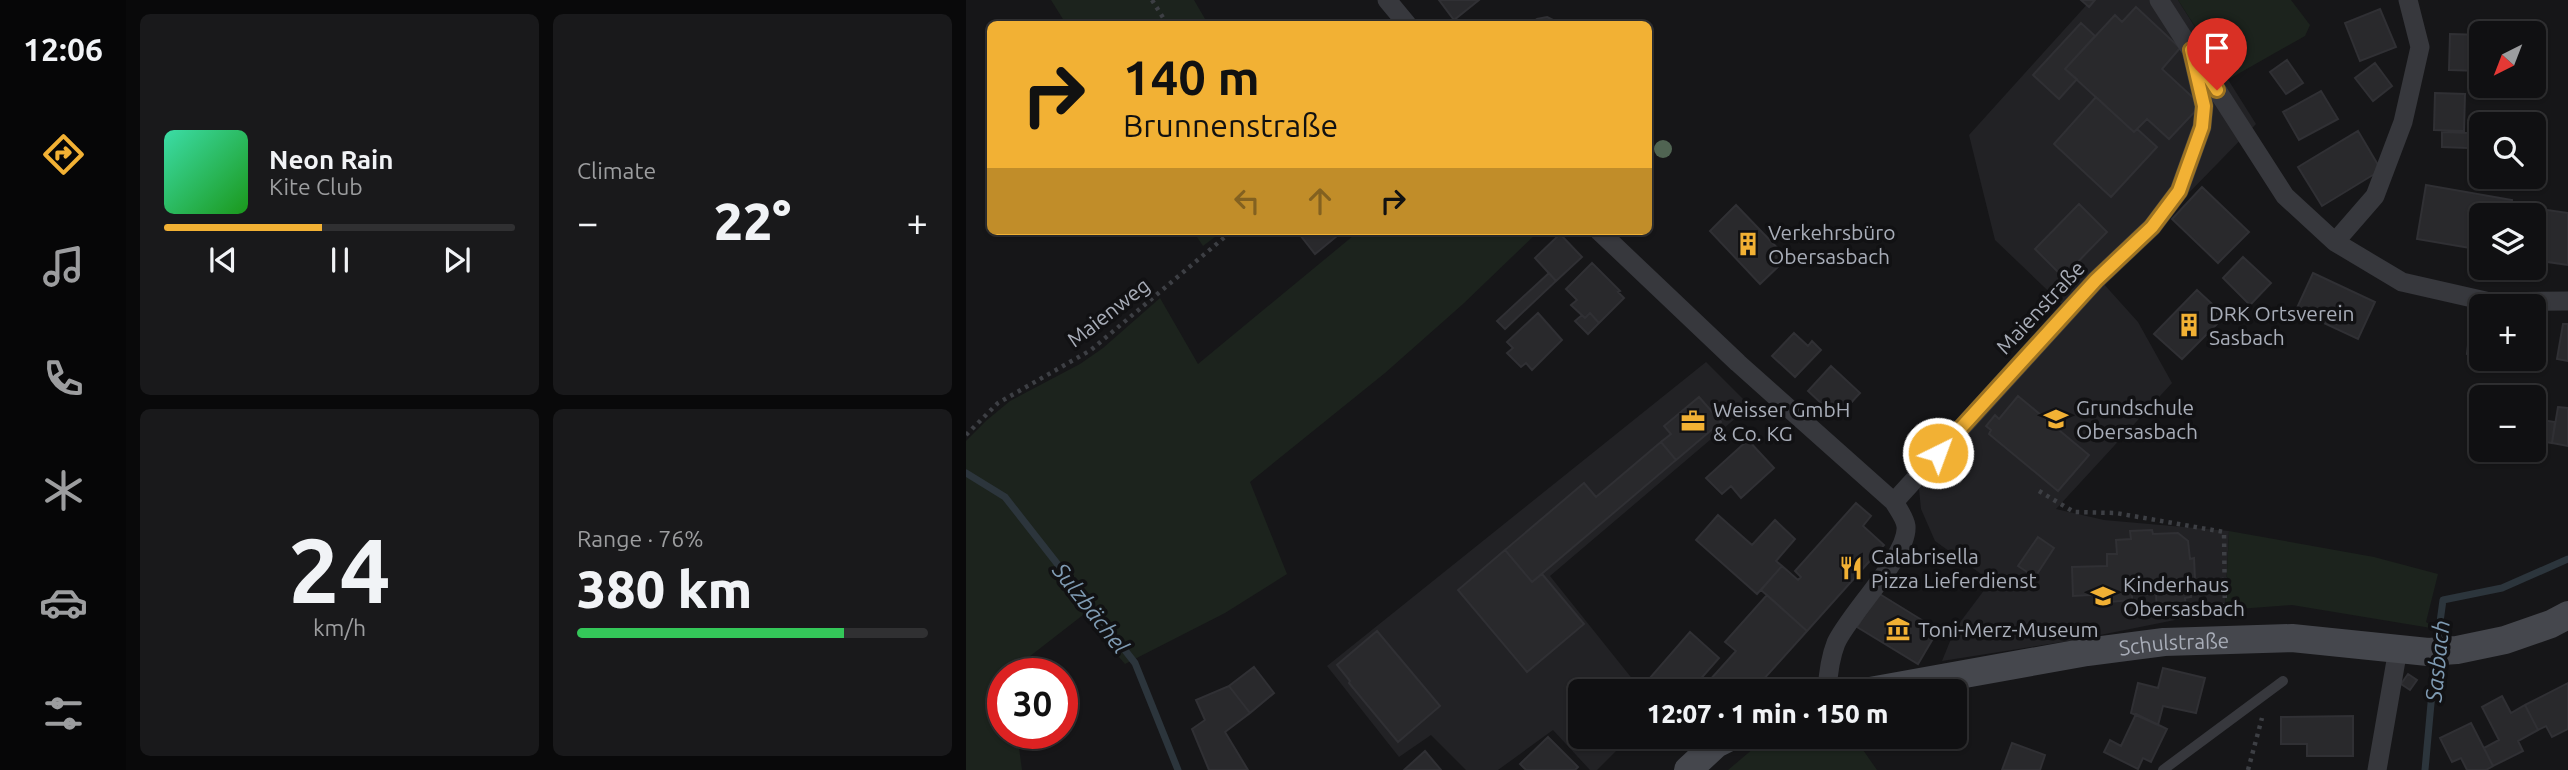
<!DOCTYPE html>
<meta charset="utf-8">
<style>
:root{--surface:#101012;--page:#19191b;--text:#f1f3f6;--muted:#9c9d9f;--line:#303032;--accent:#f2b134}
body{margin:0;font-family:Ubuntu,sans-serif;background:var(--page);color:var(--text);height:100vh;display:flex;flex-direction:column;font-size:26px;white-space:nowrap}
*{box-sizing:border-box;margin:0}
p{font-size:23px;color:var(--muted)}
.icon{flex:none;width:38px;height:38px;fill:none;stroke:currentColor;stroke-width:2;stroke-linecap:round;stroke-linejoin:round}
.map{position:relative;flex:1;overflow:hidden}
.panel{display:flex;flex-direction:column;gap:14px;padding:14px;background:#09090a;width:840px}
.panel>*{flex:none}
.guide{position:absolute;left:21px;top:21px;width:665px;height:214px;border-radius:10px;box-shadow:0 2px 5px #0004,0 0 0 2px var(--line);background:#f2b134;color:#111;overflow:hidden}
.needle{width:46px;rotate:222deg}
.controls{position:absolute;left:1503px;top:21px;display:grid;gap:14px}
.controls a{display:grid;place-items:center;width:77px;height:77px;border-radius:10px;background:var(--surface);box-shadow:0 2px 5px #0004,0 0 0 2px var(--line);font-size:35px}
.speed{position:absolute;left:21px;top:658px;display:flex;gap:14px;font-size:35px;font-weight:700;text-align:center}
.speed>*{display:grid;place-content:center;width:91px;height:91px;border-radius:50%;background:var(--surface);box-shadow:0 2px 5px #0004,0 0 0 2px var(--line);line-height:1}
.speed .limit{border:10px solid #d22;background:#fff;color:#111}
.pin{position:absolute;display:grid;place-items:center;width:60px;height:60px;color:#fff;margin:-72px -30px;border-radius:50% 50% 50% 0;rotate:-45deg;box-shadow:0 0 7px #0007}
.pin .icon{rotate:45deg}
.me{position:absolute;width:77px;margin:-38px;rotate:42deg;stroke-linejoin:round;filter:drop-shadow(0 0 5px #0008)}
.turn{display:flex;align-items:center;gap:24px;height:147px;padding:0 21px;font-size:32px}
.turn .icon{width:91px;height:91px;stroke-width:2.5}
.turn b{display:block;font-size:49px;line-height:60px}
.lanes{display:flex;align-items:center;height:66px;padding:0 21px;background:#0003;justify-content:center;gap:35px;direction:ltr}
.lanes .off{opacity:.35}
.big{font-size:52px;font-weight:800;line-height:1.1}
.panel .tile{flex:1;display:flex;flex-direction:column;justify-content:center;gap:10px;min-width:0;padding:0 24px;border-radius:10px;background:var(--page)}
.panel .dial{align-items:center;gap:0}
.dial b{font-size:91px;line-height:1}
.song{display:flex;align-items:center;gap:21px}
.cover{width:84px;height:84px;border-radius:10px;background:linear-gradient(135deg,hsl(160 70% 55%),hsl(120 70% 35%))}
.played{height:7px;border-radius:4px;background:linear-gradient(90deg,var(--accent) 45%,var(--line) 45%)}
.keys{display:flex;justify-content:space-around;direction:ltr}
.heat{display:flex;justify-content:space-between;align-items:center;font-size:38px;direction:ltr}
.charge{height:10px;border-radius:5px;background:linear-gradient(90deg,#34c759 76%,var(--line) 0)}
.panel .tiles{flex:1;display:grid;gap:14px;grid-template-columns:repeat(2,1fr)}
.trip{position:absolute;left:602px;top:679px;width:399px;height:70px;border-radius:10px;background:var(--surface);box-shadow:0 2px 5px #0004,0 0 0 2px var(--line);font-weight:800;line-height:70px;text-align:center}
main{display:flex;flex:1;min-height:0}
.tabs{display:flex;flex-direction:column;width:126px;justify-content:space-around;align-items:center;background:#060607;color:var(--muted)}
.tabs .icon{width:49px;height:49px}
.tabs .selected{color:var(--accent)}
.tabs b{font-size:32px;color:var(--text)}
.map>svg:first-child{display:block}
.built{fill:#222225}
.green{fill:#1c231d}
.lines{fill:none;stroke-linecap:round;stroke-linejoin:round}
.stream{stroke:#2c353c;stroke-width:7}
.building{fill:#29292c;stroke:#303034;stroke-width:2}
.path{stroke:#3d3f44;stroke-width:4.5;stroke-dasharray:3.5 5;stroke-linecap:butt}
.lane{stroke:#37383d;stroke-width:10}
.street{stroke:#37383d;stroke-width:19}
.secondary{stroke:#45474d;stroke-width:28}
.tree{fill:#506452}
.route-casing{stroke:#9d7322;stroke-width:18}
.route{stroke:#f2b134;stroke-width:12}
.labels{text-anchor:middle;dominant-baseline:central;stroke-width:7;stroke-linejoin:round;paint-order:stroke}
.poi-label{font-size:21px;fill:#a8adb8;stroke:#111113;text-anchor:start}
.street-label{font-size:21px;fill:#a8adb8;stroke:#111113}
.water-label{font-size:23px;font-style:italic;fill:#7f9bb3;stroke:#111113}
</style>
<main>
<nav class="tabs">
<b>12:06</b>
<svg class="icon selected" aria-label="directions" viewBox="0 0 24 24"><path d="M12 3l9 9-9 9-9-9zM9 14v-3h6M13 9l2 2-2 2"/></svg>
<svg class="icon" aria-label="music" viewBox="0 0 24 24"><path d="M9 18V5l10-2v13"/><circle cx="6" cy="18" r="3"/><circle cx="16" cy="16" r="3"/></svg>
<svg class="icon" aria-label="phone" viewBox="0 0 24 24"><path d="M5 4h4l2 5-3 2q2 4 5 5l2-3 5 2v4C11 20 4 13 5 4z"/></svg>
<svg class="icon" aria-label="climate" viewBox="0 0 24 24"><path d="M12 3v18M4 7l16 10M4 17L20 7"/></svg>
<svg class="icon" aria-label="car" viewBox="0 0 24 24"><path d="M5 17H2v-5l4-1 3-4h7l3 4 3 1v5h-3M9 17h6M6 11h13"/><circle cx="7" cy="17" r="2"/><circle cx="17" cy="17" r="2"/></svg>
<svg class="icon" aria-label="filters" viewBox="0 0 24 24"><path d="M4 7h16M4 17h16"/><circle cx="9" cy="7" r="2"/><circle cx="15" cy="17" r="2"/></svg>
</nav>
<section class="panel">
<div class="tiles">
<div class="tile">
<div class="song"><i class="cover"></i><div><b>Neon Rain</b><p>Kite Club</p></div></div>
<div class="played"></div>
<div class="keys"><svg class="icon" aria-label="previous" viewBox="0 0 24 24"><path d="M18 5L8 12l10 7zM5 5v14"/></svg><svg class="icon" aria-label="pause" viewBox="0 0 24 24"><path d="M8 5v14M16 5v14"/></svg><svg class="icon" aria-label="next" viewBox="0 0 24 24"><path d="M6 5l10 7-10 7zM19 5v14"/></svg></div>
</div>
<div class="tile"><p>Climate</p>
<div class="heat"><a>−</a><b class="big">22°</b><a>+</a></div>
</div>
<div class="tile dial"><b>24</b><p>km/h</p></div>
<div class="tile"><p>Range · 76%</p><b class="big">380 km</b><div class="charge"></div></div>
</div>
</section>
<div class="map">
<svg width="1602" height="770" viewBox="0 0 1602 770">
<rect width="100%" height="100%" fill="#161618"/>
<path class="built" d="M 1125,0 L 1212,0 L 1290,124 L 1136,282 L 1172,322 L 1206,383 L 1090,509 L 1138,520 L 1263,531 L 1259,610 L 1109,640 L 976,661 L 989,629 L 1025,581 L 969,541 L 955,509 L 953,489 L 974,454 L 1098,306 L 1029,240 L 1003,135 Z
M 740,362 L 784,406 L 584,576 L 676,691 L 614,691 L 614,737 L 664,737 L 631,770 L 624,770 L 587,730 L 532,770 L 500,770 L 465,735 L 433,757 L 361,666 Z"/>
<path class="green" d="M 85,0 L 228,0 L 242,24 L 100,24 Z
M 1212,0 L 1325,0 L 1344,25 L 1339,36 L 1263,79 Z
M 227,231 L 257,231 L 237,246 Z
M 393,231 L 573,231 L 497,304 L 419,373 L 284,482 L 321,574 L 259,613 L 159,664 L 117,615 L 41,674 L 37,674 L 34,679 L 37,685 L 37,733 L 51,733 L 56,770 L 0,770 L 0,441 L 21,420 L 44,401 L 114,364 L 137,348 L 194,298 L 232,364 Z
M 1263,531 L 1408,557 L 1472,574 L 1460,622 L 1471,629 L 1326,605 L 1259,610 Z
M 820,737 L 888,737 L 911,770 L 762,770 L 794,743 Z"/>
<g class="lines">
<path class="stream" d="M 0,473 L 39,497 L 169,663 L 212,770
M 1471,644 L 1477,600 L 1536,588 L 1602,559
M 1459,770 L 1469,659"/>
</g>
<path class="building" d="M 473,0 L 513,0 L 488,20 Z
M 1115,0 L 1129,0 L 1123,7 Z
M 1170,7 L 1214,48 L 1196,69 L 1235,105 L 1203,139 L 1181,119 L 1168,132 L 1099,69 L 1149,15 L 1156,22 Z
M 1414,9 L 1430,47 L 1394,61 L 1379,23 Z
M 581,17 L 595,24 L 564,24 L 571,19 Z
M 1115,23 L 1129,36 L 1099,69 L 1111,79 L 1093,99 L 1067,75 Z
M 1484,34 L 1516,35 L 1516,71 L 1483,70 Z
M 1321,60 L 1337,83 L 1320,94 L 1304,72 Z
M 1409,63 L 1426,86 L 1407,101 L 1389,78 Z
M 1355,91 L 1372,119 L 1333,140 L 1317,112 Z
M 1469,93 L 1499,94 L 1498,131 L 1468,130 Z
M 682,95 L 686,100 L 684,106 L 687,110 L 682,114 Z
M 1130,97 L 1168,132 L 1171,129 L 1191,147 L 1145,197 L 1088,144 Z
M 1392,131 L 1415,170 L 1356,206 L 1332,167 Z
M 1476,132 L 1503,133 L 1502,148 L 1476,147 Z
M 1460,185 L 1546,200 L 1544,215 L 1516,215 L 1516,250 L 1451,239 Z
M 1236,187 L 1283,232 L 1252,263 L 1206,219 Z
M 1113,204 L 1141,232 L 1097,277 L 1069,249 Z
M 770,205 L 821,258 L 794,284 L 744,231 Z
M 1567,208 L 1602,213 L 1602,265 L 1568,260 Z
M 331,231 L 377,231 L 349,254 Z
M 594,234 L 616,257 L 590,281 L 569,258 Z
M 1277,257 L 1305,283 L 1284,305 L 1257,278 Z
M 626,263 L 654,291 L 652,292 L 658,298 L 633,323 L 624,313 L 619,318 L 605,305 L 611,300 L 600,289 Z
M 583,273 L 590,281 L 539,329 L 531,321 Z
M 1347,273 L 1409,302 L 1392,339 L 1330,310 Z
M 1231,290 L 1259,316 L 1216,359 L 1188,334 Z
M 572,313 L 596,340 L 566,370 L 560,363 L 555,367 L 541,353 L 547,348 L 541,342 Z
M 624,313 L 633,323 L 622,334 L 609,321 L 616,315 L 619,318 Z
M 1505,318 L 1516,319 L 1516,356 L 1501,354 Z
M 1597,324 L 1602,324 L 1602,361 L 1591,359 Z
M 1568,331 L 1576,332 L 1572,356 L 1568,356 Z
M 828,333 L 842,346 L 846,341 L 855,350 L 829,377 L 806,356 Z
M 865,366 L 894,393 L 871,418 L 842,391 Z
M 1052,396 L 1123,455 L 1092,491 L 1023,434 L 1025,430 L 1020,426 L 1029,415 L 1033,419 Z
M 733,397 L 755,422 L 710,460 L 695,442 L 705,434 L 698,426 Z
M 1592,407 L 1602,408 L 1602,446 L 1586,443 Z
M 1568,419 L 1589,422 L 1586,443 L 1568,440 Z
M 782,440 L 808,468 L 775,498 L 765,486 L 756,494 L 740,478 Z
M 695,442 L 710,460 L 566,582 L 539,550 L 618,483 L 630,497 Z
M 890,503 L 905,516 L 897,526 L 918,545 L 841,631 L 795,590 L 816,566 L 832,580 L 835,577 L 829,571 Z
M 752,515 L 786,545 L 809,520 L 829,539 L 810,561 L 816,566 L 791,594 L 730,540 Z
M 1186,530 L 1187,534 L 1212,533 L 1222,541 L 1224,559 L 1228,558 L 1229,580 L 1224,581 L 1225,597 L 1219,598 L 1220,611 L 1191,612 L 1190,594 L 1166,595 L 1166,600 L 1143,602 L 1143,594 L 1107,596 L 1106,567 L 1141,566 L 1141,554 L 1151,554 L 1150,540 L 1165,539 L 1164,531 Z
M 1072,537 L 1088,548 L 1069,577 L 1052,566 Z
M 539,550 L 566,582 L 576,574 L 618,624 L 561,672 L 492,590 Z
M 912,593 L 972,630 L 952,664 L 891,627 Z
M 801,595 L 841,631 L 787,691 L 755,691 L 743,681 L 770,651 L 759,642 Z
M 411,631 L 474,706 L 432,742 L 383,683 L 384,681 L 371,665 Z
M 724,632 L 753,658 L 724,691 L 681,691 L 676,687 Z
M 288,667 L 308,693 L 284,713 L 263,686 Z
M 1197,668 L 1239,678 L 1230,713 L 1197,706 L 1192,725 L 1165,713 L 1172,683 L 1192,688 Z
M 1442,674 L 1451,680 L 1444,690 L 1435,684 Z
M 1602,683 L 1602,729 L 1586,737 L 1580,726 L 1572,730 L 1559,705 Z
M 263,686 L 284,713 L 259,732 L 282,770 L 243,770 L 226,729 L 239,720 L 230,700 Z
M 1536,696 L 1545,713 L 1559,705 L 1572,730 L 1552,741 L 1557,751 L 1527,766 L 1518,748 L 1533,740 L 1516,707 Z
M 1170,714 L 1201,729 L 1185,762 L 1177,758 L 1172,769 L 1138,752 L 1144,740 L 1155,746 Z
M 1387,716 L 1387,756 L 1341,756 L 1341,744 L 1315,744 L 1315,717 Z
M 1505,723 L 1527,766 L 1520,770 L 1501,770 L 1495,758 L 1486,762 L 1474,738 Z
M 582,737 L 612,767 L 609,770 L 560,770 L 554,764 Z
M 1046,743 L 1079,755 L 1074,770 L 1036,770 Z
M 459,751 L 475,770 L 438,770 Z"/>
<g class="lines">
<path class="path" d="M 186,0 L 201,24
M 0,435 L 32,403 L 125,350 L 266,231
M 1073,491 L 1108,512 L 1150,513 L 1258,532 L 1259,616
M 1282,770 L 1296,718"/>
<path class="lane" d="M 1197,770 L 1317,681"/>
<path class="street" d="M 421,0 L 441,24
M 1193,0 L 1319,196 L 1369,242 L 1436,282 L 1524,302 L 1602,301
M 633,231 L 772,363 L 928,502 C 932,509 939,518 940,526 C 943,555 883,614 870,643 C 864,658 862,675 861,691
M 1369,242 L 1409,196 L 1437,122 L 1454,47 L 1442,0
M 928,502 L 1130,280 L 1186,227 L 1213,191 L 1236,127 L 1238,106 L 1225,50
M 1411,770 L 1432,649"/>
<g class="secondary">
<path id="s1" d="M 904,691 L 1121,652 L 1198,642 L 1326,638 L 1462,652 L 1491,650 L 1539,640 L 1585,624 L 1602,615"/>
<path d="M 722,770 L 750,744 L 764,737"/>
</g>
</g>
<circle class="tree" cx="697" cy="149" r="9"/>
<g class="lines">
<g class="route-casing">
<path id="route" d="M 972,453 L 1130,280 L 1186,227 L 1213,191 L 1236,127 L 1238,106 L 1225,50 L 1251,90"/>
</g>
<use href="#route" class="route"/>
</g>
<defs>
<g id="building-bare" transform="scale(1.89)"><path d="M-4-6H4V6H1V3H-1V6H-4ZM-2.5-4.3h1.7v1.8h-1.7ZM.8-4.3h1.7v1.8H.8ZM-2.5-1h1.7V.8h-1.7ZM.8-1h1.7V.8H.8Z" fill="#f2b134" stroke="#111113" stroke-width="2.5" paint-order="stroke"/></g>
<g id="school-bare" transform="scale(1.89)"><path d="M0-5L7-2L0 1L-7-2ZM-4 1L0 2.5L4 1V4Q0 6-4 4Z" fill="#f2b134" stroke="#111113" stroke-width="2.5" paint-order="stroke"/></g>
<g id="office-bare" transform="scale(1.89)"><path d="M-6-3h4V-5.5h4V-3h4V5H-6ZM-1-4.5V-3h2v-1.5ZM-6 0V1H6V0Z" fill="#f2b134" stroke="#111113" stroke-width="2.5" paint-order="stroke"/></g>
<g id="restaurant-bare" transform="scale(1.89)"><path d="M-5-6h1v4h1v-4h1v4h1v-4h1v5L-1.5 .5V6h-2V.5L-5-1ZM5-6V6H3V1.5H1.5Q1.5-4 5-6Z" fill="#f2b134" stroke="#111113" stroke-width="2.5" paint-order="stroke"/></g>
<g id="museum-bare" transform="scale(1.89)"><path d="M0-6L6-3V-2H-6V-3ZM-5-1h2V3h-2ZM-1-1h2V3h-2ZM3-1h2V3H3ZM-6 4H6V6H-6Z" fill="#f2b134" stroke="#111113" stroke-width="2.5" paint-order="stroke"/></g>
</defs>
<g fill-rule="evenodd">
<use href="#building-bare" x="782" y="244"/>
<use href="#building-bare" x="1223" y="325"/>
<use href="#school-bare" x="1090" y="419"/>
<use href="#office-bare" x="727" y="421"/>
<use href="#restaurant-bare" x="885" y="568"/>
<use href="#school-bare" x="1137" y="596"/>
<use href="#museum-bare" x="932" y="629"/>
</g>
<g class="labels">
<g class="poi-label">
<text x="802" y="232">Verkehrsbüro<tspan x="802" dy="24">Obersasbach</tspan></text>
<text x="1243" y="313">DRK Ortsverein<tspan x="1243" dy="24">Sasbach</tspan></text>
<text x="1110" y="407">Grundschule<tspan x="1110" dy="24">Obersasbach</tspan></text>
<text x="747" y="409">Weisser GmbH<tspan x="747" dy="24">&amp; Co. KG</tspan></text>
<text x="905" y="556">Calabrisella<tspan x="905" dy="24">Pizza Lieferdienst</tspan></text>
<text x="1157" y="584">Kinderhaus<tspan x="1157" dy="24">Obersasbach</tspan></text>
<text x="952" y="629">Toni-Merz-Museum</text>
</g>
<g class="street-label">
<text transform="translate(1074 307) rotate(-47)">Maienstraße</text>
<text transform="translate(142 312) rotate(-38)">Maienweg</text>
<text stroke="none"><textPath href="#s1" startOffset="308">Schulstraße</textPath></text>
</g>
<g class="water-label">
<text transform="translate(125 608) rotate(52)">Sulzbächel</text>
<text transform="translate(1471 661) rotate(-84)">Sasbach</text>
</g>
</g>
</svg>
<div class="controls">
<a><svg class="needle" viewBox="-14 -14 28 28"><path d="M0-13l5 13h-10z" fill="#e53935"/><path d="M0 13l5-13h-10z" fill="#9c9d9f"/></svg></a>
<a><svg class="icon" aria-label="search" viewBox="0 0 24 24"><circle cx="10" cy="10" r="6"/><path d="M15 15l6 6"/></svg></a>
<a><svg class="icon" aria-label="layers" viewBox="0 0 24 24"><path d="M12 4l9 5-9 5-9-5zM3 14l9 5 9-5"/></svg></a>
<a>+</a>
<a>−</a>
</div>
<div class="speed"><div class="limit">30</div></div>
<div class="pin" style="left:1251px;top:90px;background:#d93025"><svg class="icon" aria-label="arrive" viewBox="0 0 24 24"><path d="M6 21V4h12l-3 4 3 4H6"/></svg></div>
<svg class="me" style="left:972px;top:453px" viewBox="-20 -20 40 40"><circle r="17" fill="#f2b134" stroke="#fff" stroke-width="3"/><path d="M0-11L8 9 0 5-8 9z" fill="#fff"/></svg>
<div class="trip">12:07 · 1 min · 150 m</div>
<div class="guide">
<div class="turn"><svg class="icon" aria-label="right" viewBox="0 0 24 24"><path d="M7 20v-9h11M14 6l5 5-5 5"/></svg><div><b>140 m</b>Brunnenstraße</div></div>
<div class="lanes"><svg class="icon off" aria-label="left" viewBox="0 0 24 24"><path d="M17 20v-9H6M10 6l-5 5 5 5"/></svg><svg class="icon off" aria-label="ahead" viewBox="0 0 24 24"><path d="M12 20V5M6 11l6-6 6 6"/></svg><svg class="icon" aria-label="right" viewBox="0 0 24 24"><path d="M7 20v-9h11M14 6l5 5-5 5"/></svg></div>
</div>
</div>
</main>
